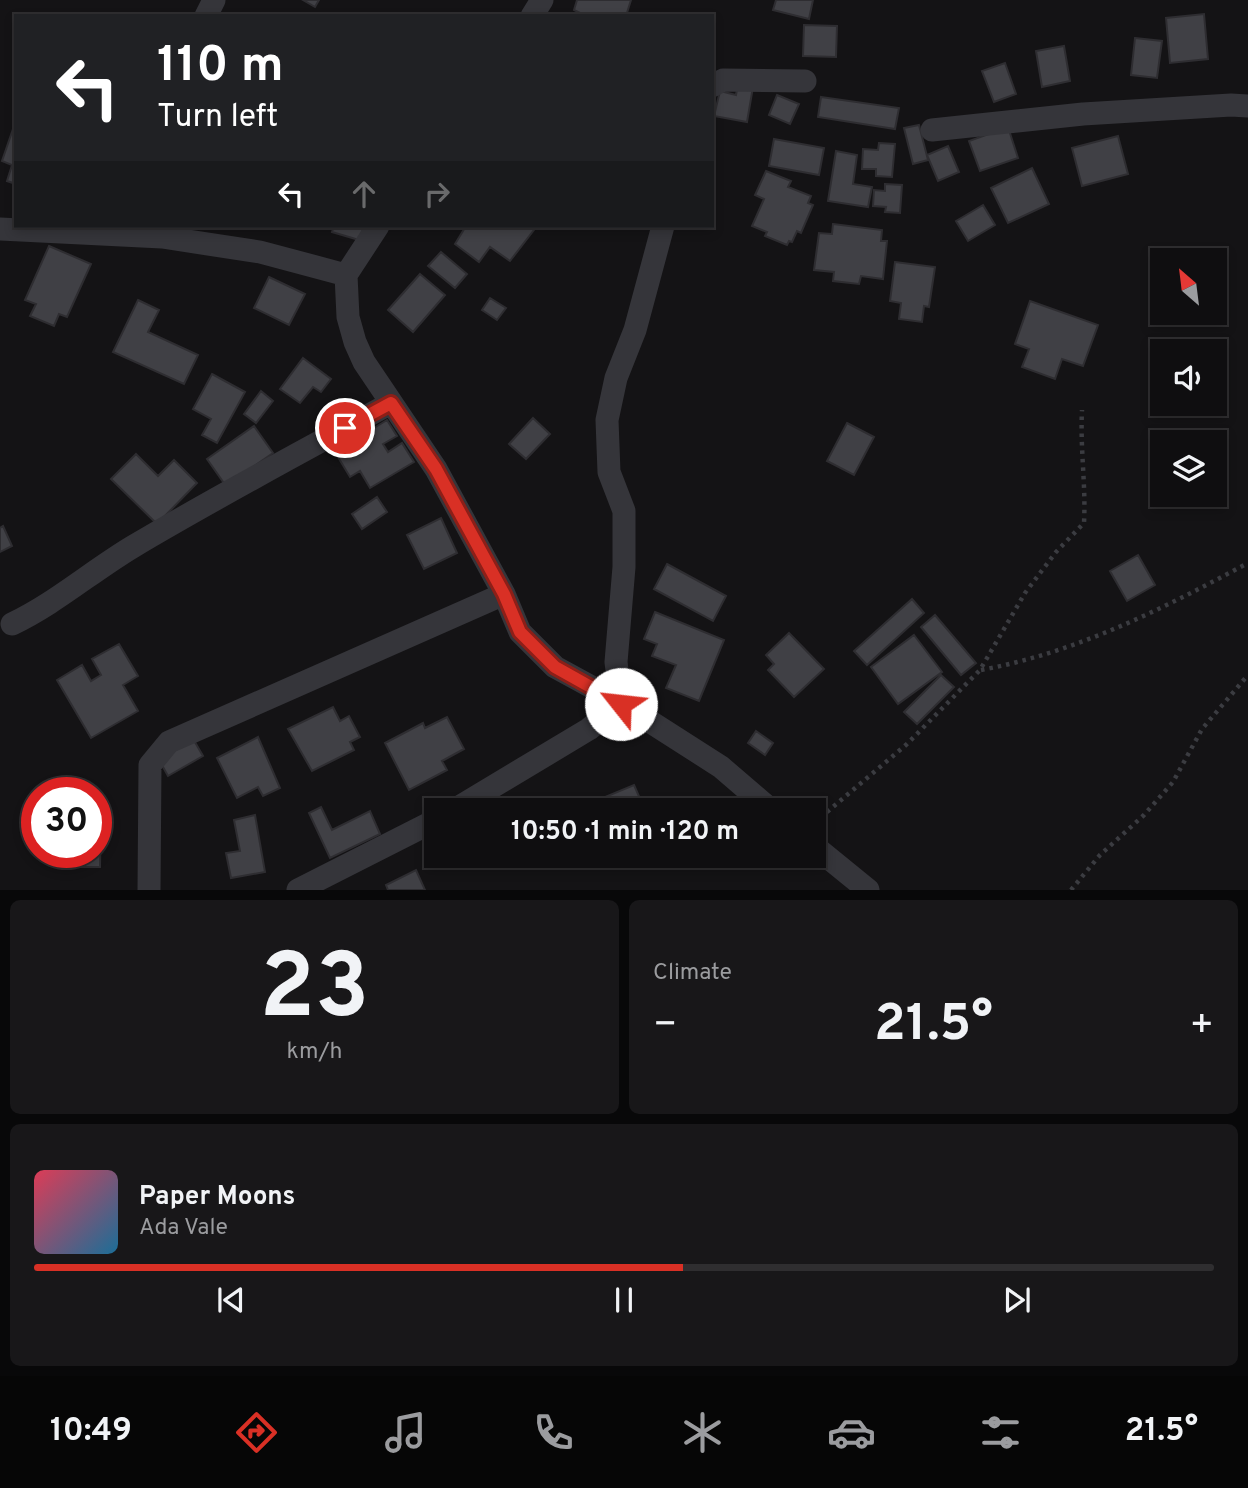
<!DOCTYPE html>
<meta charset="utf-8">
<style>
:root{--surface:#0f0e10;--page:#181719;--text:#f1f3f6;--muted:#9b9c9f;--line:#2f2e30;--accent:#d93025}
body{margin:0;font-family:Overpass,sans-serif;background:var(--page);color:var(--text);height:100vh;display:flex;flex-direction:column;font-size:26px;white-space:nowrap}
*{box-sizing:border-box;margin:0}
p{font-size:23px;color:var(--muted)}
.icon{flex:none;width:38px;height:38px;fill:none;stroke:currentColor;stroke-width:2;stroke-linecap:round;stroke-linejoin:round}
.map{position:relative;height:890px;overflow:hidden}
.panel{display:flex;flex-direction:column;gap:10px;padding:10px;background:#080809;flex:1}
.panel>*{flex:none}
.guide{position:absolute;left:14px;top:14px;width:700px;height:214px;border-radius:0px;box-shadow:0 4px 10px #0003,0 0 0 2px var(--line);background:#202124;color:#fff;overflow:hidden}
.needle{width:46px;rotate:332deg}
.fabs{position:absolute;left:1150px;top:248px;display:grid;gap:14px}
.fabs a{display:grid;place-items:center;width:77px;height:77px;border-radius:0px;background:var(--surface);box-shadow:0 4px 10px #0003,0 0 0 2px var(--line);font-size:35px}
.speed{position:absolute;left:21px;top:777px;display:flex;gap:14px;font-size:35px;font-weight:700;text-align:center}
.speed>*{display:grid;place-content:center;width:91px;height:91px;border-radius:50%;background:var(--surface);box-shadow:0 4px 10px #0003,0 0 0 2px var(--line);line-height:1}
.speed .limit{border:10px solid #d22;background:#fff;color:#111}
.pin{position:absolute;display:grid;place-items:center;width:60px;height:60px;color:#fff;margin:-30px;border:4px solid #fff;border-radius:50%;box-shadow:0 2px 7px #0007}
.me{position:absolute;width:77px;margin:-38px;rotate:299deg;stroke-linejoin:round;filter:drop-shadow(0 0 5px #0008)}
.turn{display:flex;align-items:center;gap:24px;height:147px;padding:0 28px;font-size:32px}
.turn .icon{width:91px;height:91px;stroke-width:2.5}
.turn b{display:block;font-size:49px;line-height:60px}
.lanes{display:flex;align-items:center;height:66px;padding:0 28px;background:#0003;justify-content:center;gap:35px;direction:ltr}
.lanes .off{opacity:.35}
.big{font-size:52px;font-weight:700;line-height:1.1}
.panel .card{flex:1;display:flex;flex-direction:column;justify-content:center;gap:10px;min-width:0;padding:0 24px;border-radius:10px;background:var(--page)}
.panel .dial{align-items:center;gap:0}
.dial b{font-size:91px;line-height:1}
.song{display:flex;align-items:center;gap:21px}
.cover{width:84px;height:84px;border-radius:10px;background:linear-gradient(135deg,hsl(350 70% 55%),hsl(200 70% 35%))}
.played{height:7px;border-radius:4px;background:linear-gradient(90deg,var(--accent) 55%,var(--line) 55%)}
.keys{display:flex;justify-content:space-around;direction:ltr}
.heat{display:flex;justify-content:space-between;align-items:center;font-size:38px;direction:ltr}
.panel .tiles{flex:1;display:grid;gap:10px;grid-template-columns:1fr 1fr}
.card:last-child{grid-column:span 2}
.trip{position:absolute;left:424px;top:798px;width:402px;height:70px;border-radius:0px;background:var(--surface);box-shadow:0 4px 10px #0003,0 0 0 2px var(--line);font-weight:700;line-height:70px;text-align:center}
.tabs{display:flex;height:112px;justify-content:space-around;align-items:center;background:#060606;color:var(--muted)}
.tabs .icon{width:49px;height:49px}
.tabs .on{color:var(--accent)}
.tabs b{font-size:32px;color:var(--text)}
.map>svg:first-child{display:block}
.building{fill:#404045;stroke:#2e2d31;stroke-width:2}
.lines{fill:none;stroke-linecap:round;stroke-linejoin:round}
.path{stroke:#3b3c41;stroke-width:4.5;stroke-dasharray:3.5 5;stroke-linecap:butt}
.minor{stroke:#35353a;stroke-width:23}
.route-casing{stroke:#8d1f18;stroke-width:18}
.route{stroke:#d93025;stroke-width:12}
</style>
<div class="map">
<svg width="1248" height="890" viewBox="0 0 1248 890">
<rect width="100%" height="100%" fill="#141315"/>
<path class="building" d="M 303,0 L 319,0 L 315,7 Z
M 577,0 L 631,0 L 626,16 L 586,16 L 574,10 Z
M 776,0 L 813,0 L 809,19 L 773,10 Z
M 1204,14 L 1208,59 L 1170,63 L 1166,18 Z
M 804,25 L 837,26 L 836,57 L 803,56 Z
M 1135,38 L 1162,41 L 1157,78 L 1131,75 Z
M 1064,46 L 1070,81 L 1042,87 L 1036,51 Z
M 1005,63 L 1016,94 L 994,102 L 982,71 Z
M 738,84 L 753,87 L 747,122 L 714,116 L 720,91 L 736,95 Z
M 777,95 L 799,104 L 790,124 L 769,115 Z
M 821,97 L 899,108 L 895,129 L 818,117 Z
M 919,125 L 928,160 L 913,164 L 904,128 Z
M 1008,127 L 1018,158 L 980,171 L 969,141 Z
M 13,129 L 16,130 L 16,184 L 7,181 L 12,165 L 2,161 Z
M 1118,136 L 1128,174 L 1082,186 L 1072,148 Z
M 774,139 L 824,148 L 819,175 L 769,166 Z
M 879,143 L 895,144 L 892,177 L 876,176 L 876,169 L 862,169 L 863,149 L 878,150 Z
M 948,146 L 959,172 L 938,181 L 927,155 Z
M 836,151 L 857,155 L 853,184 L 872,187 L 868,207 L 828,201 Z
M 1032,168 L 1049,204 L 1008,223 L 991,188 Z
M 766,171 L 791,181 L 788,187 L 811,196 L 808,203 L 813,205 L 801,233 L 797,231 L 792,242 L 789,241 L 787,245 L 765,236 L 767,232 L 752,226 L 764,199 L 755,195 Z
M 885,184 L 902,185 L 900,213 L 885,212 L 886,207 L 873,206 L 874,190 L 885,191 Z
M 983,205 L 995,225 L 968,241 L 956,221 Z
M 833,224 L 882,230 L 881,241 L 887,241 L 883,279 L 861,276 L 859,284 L 833,281 L 834,272 L 814,270 L 819,233 L 832,234 Z
M 334,226 L 361,226 L 364,227 L 359,240 L 332,232 Z
M 466,226 L 537,226 L 510,261 L 490,247 L 479,262 L 455,244 Z
M 49,246 L 91,264 L 67,317 L 59,314 L 54,326 L 30,316 L 36,304 L 25,300 Z
M 441,252 L 467,274 L 455,288 L 428,266 Z
M 895,262 L 935,267 L 929,307 L 924,306 L 922,322 L 899,319 L 901,303 L 890,301 Z
M 420,274 L 445,295 L 413,332 L 388,310 Z
M 269,277 L 305,294 L 289,325 L 254,308 Z
M 490,298 L 506,308 L 497,320 L 482,310 Z
M 138,300 L 159,310 L 148,332 L 198,355 L 184,384 L 113,352 Z
M 1030,301 L 1098,325 L 1083,366 L 1062,359 L 1055,379 L 1022,367 L 1029,349 L 1015,344 Z
M 303,358 L 331,379 L 321,392 L 313,387 L 300,403 L 280,389 Z
M 212,374 L 245,392 L 217,443 L 202,435 L 211,419 L 193,409 Z
M 261,391 L 273,401 L 256,423 L 244,414 Z
M 533,418 L 550,434 L 526,459 L 509,444 Z
M 387,420 L 397,436 L 383,444 L 388,452 L 402,443 L 414,462 L 370,488 L 360,471 L 350,477 L 335,452 Z
M 847,423 L 874,437 L 854,475 L 827,461 Z
M 254,426 L 273,453 L 226,486 L 207,459 Z
M 136,454 L 158,476 L 174,460 L 197,483 L 157,524 L 111,479 Z
M 377,497 L 387,512 L 362,529 L 352,514 Z
M 441,518 L 457,553 L 424,569 L 407,535 Z
M 3,526 L 12,546 L 0,552 L 0,528 Z
M 1138,555 L 1155,585 L 1127,601 L 1110,571 Z
M 667,564 L 726,596 L 713,621 L 654,589 Z
M 912,599 L 924,613 L 867,665 L 854,651 Z
M 655,612 L 724,640 L 699,701 L 666,688 L 676,665 L 652,656 L 657,644 L 644,639 Z
M 935,615 L 976,663 L 961,675 L 921,627 Z
M 789,633 L 824,669 L 794,697 L 768,670 L 774,664 L 766,655 Z
M 914,635 L 942,672 L 898,704 L 871,667 Z
M 119,644 L 138,676 L 123,685 L 138,711 L 91,738 L 57,680 L 82,665 L 91,681 L 101,675 L 92,659 Z
M 941,675 L 954,687 L 917,724 L 904,712 Z
M 333,707 L 340,721 L 349,716 L 360,737 L 350,742 L 354,750 L 312,771 L 288,729 Z
M 447,717 L 464,749 L 442,761 L 447,770 L 409,790 L 385,743 L 423,723 L 425,728 Z
M 756,731 L 773,743 L 765,755 L 748,743 Z
M 192,737 L 203,756 L 168,776 L 158,758 Z
M 258,737 L 280,788 L 263,796 L 258,787 L 237,798 L 217,758 Z
M 634,785 L 645,810 L 577,810 L 576,809 Z
M 321,807 L 332,830 L 370,811 L 380,834 L 330,858 L 309,813 Z
M 255,815 L 265,872 L 231,878 L 226,853 L 240,851 L 234,820 Z
M 96,816 L 101,816 L 100,867 L 59,867 L 59,852 L 96,852 Z
M 416,870 L 425,890 L 388,890 L 386,885 Z"/>
<g class="lines">
<path class="path" d="M 981,670 C 1078,652 1162,609 1248,563
M 814,823 L 907,744 L 980,670 L 1025,593 L 1056,552 L 1084,523 C 1086,485 1080,449 1082,410
M 1071,890 L 1100,855 L 1144,815 L 1173,782 L 1202,729 L 1248,675"/>
<path class="minor" d="M 206,16 L 214,0
M 532,16 L 542,0
M 712,86 L 723,80 L 805,81
M 932,130 L 1083,114 L 1231,105 L 1248,106
M 378,226 L 346,275 L 348,317 L 355,342 L 364,362 L 436,469 L 504,594 L 520,632 L 555,667 L 621,703 L 721,767 L 771,810
M 0,229 L 162,237 L 260,252 L 346,275
M 12,624 C 56,603 92,571 134,546 C 218,496 305,450 391,403
M 454,810 L 589,729 L 621,703 L 616,662 L 624,567 L 624,511 L 609,472 L 607,420 L 616,378 L 635,330 L 663,226
M 814,846 L 868,890
M 149,890 L 150,765 L 169,742 L 504,594
M 298,890 L 436,820"/>
</g>
<g class="lines">
<g class="route-casing">
<path id="route" d="M 345,428 L 391,403 L 436,469 L 504,594 L 520,632 L 555,667 L 621,704"/>
</g>
<use href="#route" class="route"/>
</g>
</svg>
<div class="fabs">
<a><svg class="needle" viewBox="-14 -14 28 28"><path d="M0-13l5 13h-10z" fill="#e53935"/><path d="M0 13l5-13h-10z" fill="#9b9c9f"/></svg></a>
<a><svg class="icon" aria-label="sound" viewBox="0 0 24 24"><path d="M4 9h4l5-4v14l-5-4H4zM17 9q2 3 0 6"/></svg></a>
<a><svg class="icon" aria-label="layers" viewBox="0 0 24 24"><path d="M12 4l9 5-9 5-9-5zM3 14l9 5 9-5"/></svg></a>
</div>
<div class="speed"><div class="limit">30</div></div>
<div class="pin" style="left:345px;top:428px;background:#d93025"><svg class="icon" aria-label="arrive" viewBox="0 0 24 24"><path d="M6 21V4h12l-3 4 3 4H6"/></svg></div>
<svg class="me" style="left:621px;top:704px" viewBox="-20 -20 40 40"><circle r="19" fill="#fff"/><path d="M0-13L10 11 0 6-10 11z" fill="#d93025"/></svg>
<div class="trip">10:50 · 1 min · 120 m</div>
<div class="guide">
<div class="turn"><svg class="icon" aria-label="left" viewBox="0 0 24 24"><path d="M17 20v-9H6M10 6l-5 5 5 5"/></svg><div><b>110 m</b>Turn left</div></div>
<div class="lanes"><svg class="icon" aria-label="left" viewBox="0 0 24 24"><path d="M17 20v-9H6M10 6l-5 5 5 5"/></svg><svg class="icon off" aria-label="ahead" viewBox="0 0 24 24"><path d="M12 20V5M6 11l6-6 6 6"/></svg><svg class="icon off" aria-label="right" viewBox="0 0 24 24"><path d="M7 20v-9h11M14 6l5 5-5 5"/></svg></div>
</div>
</div>
<section class="panel">
<div class="tiles">
<div class="card dial"><b>23</b><p>km/h</p></div>
<div class="card"><p>Climate</p>
<div class="heat"><a>−</a><b class="big">21.5°</b><a>+</a></div>
</div>
<div class="card">
<div class="song"><i class="cover"></i><div><b>Paper Moons</b><p>Ada Vale</p></div></div>
<div class="played"></div>
<div class="keys"><svg class="icon" aria-label="previous" viewBox="0 0 24 24"><path d="M18 5L8 12l10 7zM5 5v14"/></svg><svg class="icon" aria-label="pause" viewBox="0 0 24 24"><path d="M8 5v14M16 5v14"/></svg><svg class="icon" aria-label="next" viewBox="0 0 24 24"><path d="M6 5l10 7-10 7zM19 5v14"/></svg></div>
</div>
</div>
</section>
<nav class="tabs">
<b>10:49</b>
<svg class="icon on" aria-label="directions" viewBox="0 0 24 24"><path d="M12 3l9 9-9 9-9-9zM9 14v-3h6M13 9l2 2-2 2"/></svg>
<svg class="icon" aria-label="music" viewBox="0 0 24 24"><path d="M9 18V5l10-2v13"/><circle cx="6" cy="18" r="3"/><circle cx="16" cy="16" r="3"/></svg>
<svg class="icon" aria-label="phone" viewBox="0 0 24 24"><path d="M5 4h4l2 5-3 2q2 4 5 5l2-3 5 2v4C11 20 4 13 5 4z"/></svg>
<svg class="icon" aria-label="climate" viewBox="0 0 24 24"><path d="M12 3v18M4 7l16 10M4 17L20 7"/></svg>
<svg class="icon" aria-label="car" viewBox="0 0 24 24"><path d="M5 17H2v-5l4-1 3-4h7l3 4 3 1v5h-3M9 17h6M6 11h13"/><circle cx="7" cy="17" r="2"/><circle cx="17" cy="17" r="2"/></svg>
<svg class="icon" aria-label="filters" viewBox="0 0 24 24"><path d="M4 7h16M4 17h16"/><circle cx="9" cy="7" r="2"/><circle cx="15" cy="17" r="2"/></svg>
<b>21.5°</b>
</nav>
